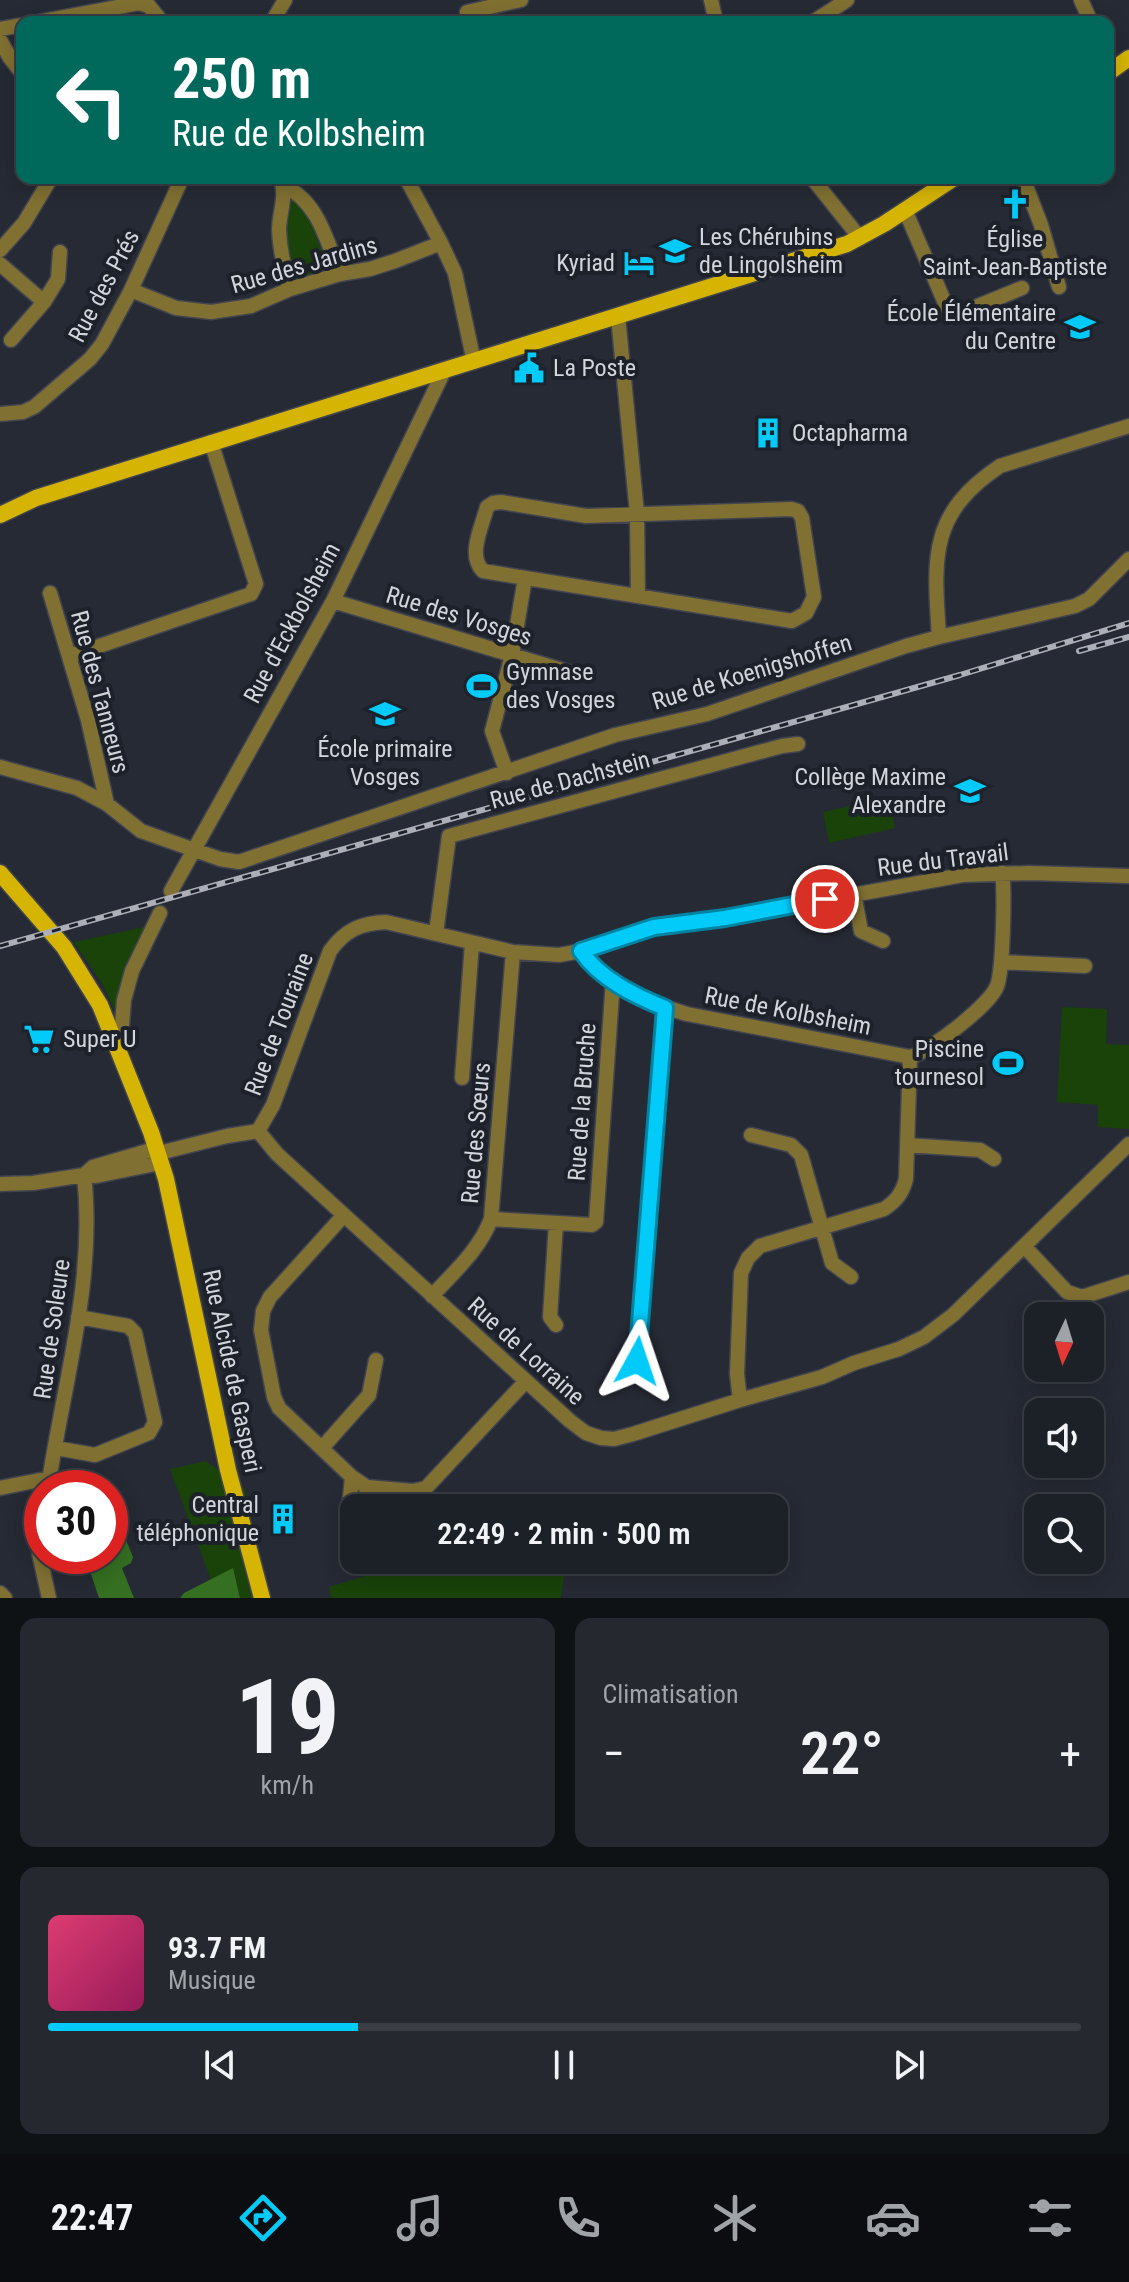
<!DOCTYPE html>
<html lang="fr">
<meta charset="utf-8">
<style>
:root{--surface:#1c2027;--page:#25282f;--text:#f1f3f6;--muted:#a0a3a7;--line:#3a3e44;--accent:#02cbf9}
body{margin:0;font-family:"Roboto Condensed",sans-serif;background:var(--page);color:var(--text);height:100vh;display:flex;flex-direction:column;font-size:30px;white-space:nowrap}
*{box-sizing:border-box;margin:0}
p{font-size:26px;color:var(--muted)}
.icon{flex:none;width:44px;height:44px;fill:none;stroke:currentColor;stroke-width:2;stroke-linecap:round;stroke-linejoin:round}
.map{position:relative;height:1598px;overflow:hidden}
.drawer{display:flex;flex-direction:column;gap:20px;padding:20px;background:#0f1215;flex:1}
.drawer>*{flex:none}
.top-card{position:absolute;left:16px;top:16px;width:1098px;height:168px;border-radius:16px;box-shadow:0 4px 20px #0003,0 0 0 2px var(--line);background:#00695c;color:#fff;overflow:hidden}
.needle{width:52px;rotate:184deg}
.controls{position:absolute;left:1024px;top:1302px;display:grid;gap:16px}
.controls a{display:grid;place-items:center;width:80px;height:80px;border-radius:16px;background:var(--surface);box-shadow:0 4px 20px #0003,0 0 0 2px var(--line);font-size:40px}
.speed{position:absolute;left:24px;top:1470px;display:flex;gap:16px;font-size:40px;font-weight:700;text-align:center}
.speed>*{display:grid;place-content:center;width:104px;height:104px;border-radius:50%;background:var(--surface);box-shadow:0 4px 20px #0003,0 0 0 2px var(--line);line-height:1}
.speed .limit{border:12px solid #d22;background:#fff;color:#111}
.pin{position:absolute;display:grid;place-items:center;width:68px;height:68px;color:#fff;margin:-34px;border:4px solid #fff;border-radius:50%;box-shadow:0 2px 8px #0007}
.me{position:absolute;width:88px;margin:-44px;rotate:5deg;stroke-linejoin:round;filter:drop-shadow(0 0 6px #0008)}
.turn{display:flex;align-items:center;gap:28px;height:168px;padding:0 24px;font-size:36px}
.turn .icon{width:104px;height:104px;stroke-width:2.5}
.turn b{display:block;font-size:56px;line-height:68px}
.big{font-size:60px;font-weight:600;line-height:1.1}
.drawer .widget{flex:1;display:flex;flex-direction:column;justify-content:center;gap:12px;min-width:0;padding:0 28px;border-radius:16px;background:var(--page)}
.drawer .dial{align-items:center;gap:0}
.dial b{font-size:104px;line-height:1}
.song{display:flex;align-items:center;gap:24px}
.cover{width:96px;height:96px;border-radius:12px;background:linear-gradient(135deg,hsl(340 70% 55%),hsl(330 70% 35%))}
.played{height:8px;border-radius:4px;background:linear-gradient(90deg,var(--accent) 30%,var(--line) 30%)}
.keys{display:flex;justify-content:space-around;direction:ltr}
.heat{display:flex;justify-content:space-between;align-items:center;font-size:44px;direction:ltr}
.drawer .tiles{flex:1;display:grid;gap:20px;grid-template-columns:1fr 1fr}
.widget:last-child{grid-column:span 2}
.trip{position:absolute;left:340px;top:1494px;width:448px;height:80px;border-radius:16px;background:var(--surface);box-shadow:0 4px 20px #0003,0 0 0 2px var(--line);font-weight:600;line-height:80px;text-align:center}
.dock{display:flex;height:128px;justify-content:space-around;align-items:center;background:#0b0d10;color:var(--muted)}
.dock .icon{width:56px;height:56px}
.dock .on{color:var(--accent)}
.dock b{font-size:36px;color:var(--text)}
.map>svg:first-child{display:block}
.green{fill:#194309}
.forest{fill:#356f21}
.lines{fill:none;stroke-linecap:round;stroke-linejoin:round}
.minor-casing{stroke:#42454f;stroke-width:17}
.major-casing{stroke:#42454f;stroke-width:19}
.minor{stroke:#807032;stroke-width:14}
.major{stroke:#d6b404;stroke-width:16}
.rail-casing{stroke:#acafb7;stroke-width:6}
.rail{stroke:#1c212a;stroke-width:3;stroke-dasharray:9;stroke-linecap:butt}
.route-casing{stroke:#0184a2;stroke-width:20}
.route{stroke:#02cbf9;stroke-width:14}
.labels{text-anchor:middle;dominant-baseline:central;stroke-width:8;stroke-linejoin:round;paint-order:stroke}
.poi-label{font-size:24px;fill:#d2d5dc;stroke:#1c212a;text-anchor:start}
.street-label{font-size:24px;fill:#d2d5dc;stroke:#1c212a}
</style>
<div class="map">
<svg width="1129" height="1598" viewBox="0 0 1129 1598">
<rect width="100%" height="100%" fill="#262a34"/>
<path class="green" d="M 294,197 L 305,210 L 328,266 L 324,273 L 300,280 L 292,277 L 285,233 L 289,198 Z
M 889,798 L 895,828 L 829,843 L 823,812 Z
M 145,927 L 124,974 L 116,1014 L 103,985 L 74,942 Z
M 1062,1007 L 1107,1009 L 1106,1044 L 1129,1045 L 1129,1129 L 1098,1127 L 1098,1105 L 1057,1102 Z
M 206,1461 L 245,1489 L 269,1598 L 240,1598 L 233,1569 L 211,1580 L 170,1469 Z
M 417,1560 L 566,1560 L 561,1598 L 331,1598 L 329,1587 Z"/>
<path class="forest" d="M 112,1506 L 133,1557 L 131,1563 L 122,1568 L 134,1598 L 99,1598 L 85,1556 L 110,1556 L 110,1507 Z
M 233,1568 L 240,1598 L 180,1598 L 184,1593 Z"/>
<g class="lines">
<g class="minor-casing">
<path id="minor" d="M 711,0 L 716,22
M 1081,0 L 1091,22
M 467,12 L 521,0
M 38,22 L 139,3 L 149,6 L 162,22
M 272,22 L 285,0
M 813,22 L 847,0
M 0,29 L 22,25
M 0,40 L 10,58 L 22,73
M 280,178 C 288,194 279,213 279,230 C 280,251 284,269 290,289
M 406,178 L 441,243 L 455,273 L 474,362
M 812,178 L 860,238
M 1023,178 L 1041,225 L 1059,287
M 285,187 C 318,201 327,242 340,274
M 905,210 L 951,317 L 1022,288
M 0,250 L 24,223 L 51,178
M 0,264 L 44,302
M 131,290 L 176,308 L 211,312 L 251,306 L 290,289 L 340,274 L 370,269 L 395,261 L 441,243
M 618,316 L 637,514 L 638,596
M 11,340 L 44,302 L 58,279 L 60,252
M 0,414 L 23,412 L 34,407 L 90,359 L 102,344 L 131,290 L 182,178
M 501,502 L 586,516 L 791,509 L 798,511 L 802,518 L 814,597 L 806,613 L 792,621 L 483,571 C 467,555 482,527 487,507 L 493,503 Z
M 50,593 L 88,720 L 107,804
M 333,601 L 572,673
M 939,637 C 934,559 928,514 1000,466 L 1129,426
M 70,656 L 251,594 L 256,584 L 211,442
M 0,767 L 77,788 L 107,804 L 141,831 L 220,859 L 239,862 L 615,735 L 707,714 L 906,646 L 939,637 L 1075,606 L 1089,599 L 1129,559
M 507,773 L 492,731 L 512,655 L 525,578
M 171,891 L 333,601 L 444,371
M 854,894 L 861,931 L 883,941
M 436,933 L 449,836 L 782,746 L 798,744
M 581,951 C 606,985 649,1003 687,1014 L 910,1057
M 1001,962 L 1085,966
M 120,1050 L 124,1000 L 132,971 L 160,913
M 462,1078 L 472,943
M 258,1131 L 277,1154 L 570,1421 L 586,1433 L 601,1438 L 614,1439 L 633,1434 L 740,1400 L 822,1377 L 854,1363 L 899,1349 L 924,1337 L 953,1315 L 1129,1144
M 258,1131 L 273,1105 L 330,951 C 345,930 361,923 386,922 L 513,952 L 559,955 L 581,951 L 654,927 L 725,918 L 963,875 L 1029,873 L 1129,876
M 751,1135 L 791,1145 L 801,1155 L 832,1263 L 851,1277
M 907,1145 L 980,1150 L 994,1159
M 84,1175 L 93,1167 L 151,1150 L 159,1153 L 227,1136 L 258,1131
M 0,1184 L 33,1183 L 84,1175 L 96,1176 L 155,1164 L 159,1153
M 344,1215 L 270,1297 L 263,1311 L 261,1330 L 274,1397 L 279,1408 L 352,1477 L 367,1487 L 413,1491 L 426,1488 L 526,1381
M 491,1219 L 592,1225 L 596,1222 L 613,980
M 556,1223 L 550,1317 L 556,1325
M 1024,1246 L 1067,1292 L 1082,1297 L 1129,1282
M 432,1296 C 454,1272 480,1249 491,1219 L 513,952
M 637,1361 L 665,1008
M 740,1400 L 737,1374 L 741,1273 L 748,1258 L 760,1246 L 884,1209 C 896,1201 902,1194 906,1179 L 910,1057 C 930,1051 990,1005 997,986 C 1003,971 1005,891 1002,873
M 56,1448 L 95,1455 L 149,1433 L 155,1422 L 135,1333 L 128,1326 L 78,1317
M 322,1448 L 369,1395 L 376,1360
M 352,1477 L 348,1518 L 354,1522
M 0,1488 L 40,1480 L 49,1481
M 48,1488 C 63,1385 96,1280 84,1175
M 365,1508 L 367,1487
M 42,1529 L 39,1553 L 49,1598
M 0,1593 L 5,1598"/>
</g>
<g class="major-casing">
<path id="major" d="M 1108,73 L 1129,58
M 0,515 L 36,498 L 847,244 L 884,224 L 954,178
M 0,873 L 64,947 L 100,1005 L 151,1132 L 166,1179 L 228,1470 L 262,1598"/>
</g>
<use href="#minor" class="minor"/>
<use href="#major" class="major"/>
<g class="rail-casing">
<path id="rail" d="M 1079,651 L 1129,637
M 0,946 L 960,675 L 1129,623"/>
</g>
<use href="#rail" class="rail"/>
</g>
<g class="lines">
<g class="route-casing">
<path id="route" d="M 637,1361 L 665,1008 C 635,996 600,979 581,951 L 654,927 L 725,918 L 825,899"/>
</g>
<use href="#route" class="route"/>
</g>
<defs>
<g id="church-bare" transform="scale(2.4)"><path d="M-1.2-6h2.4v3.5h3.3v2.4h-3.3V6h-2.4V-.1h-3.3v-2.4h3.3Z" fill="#02cbf9" stroke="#1c212a" stroke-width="2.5" paint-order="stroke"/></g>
<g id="school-bare" transform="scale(2.4)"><path d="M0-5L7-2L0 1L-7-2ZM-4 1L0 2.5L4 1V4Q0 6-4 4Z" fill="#02cbf9" stroke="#1c212a" stroke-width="2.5" paint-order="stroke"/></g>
<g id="hotel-bare" transform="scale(2.4)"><path d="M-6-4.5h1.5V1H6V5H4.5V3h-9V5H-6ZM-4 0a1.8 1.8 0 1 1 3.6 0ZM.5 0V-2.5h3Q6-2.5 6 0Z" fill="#02cbf9" stroke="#1c212a" stroke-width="2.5" paint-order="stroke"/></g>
<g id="civic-bare" transform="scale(2.4)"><path d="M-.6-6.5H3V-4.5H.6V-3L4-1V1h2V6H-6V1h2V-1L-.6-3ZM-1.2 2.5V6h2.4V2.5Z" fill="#02cbf9" stroke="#1c212a" stroke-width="2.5" paint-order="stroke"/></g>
<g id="building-bare" transform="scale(2.4)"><path d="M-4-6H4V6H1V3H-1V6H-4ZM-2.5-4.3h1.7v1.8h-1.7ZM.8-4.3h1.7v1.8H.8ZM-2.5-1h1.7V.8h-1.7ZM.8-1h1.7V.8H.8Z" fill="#02cbf9" stroke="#1c212a" stroke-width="2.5" paint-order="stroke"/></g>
<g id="stadium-bare" transform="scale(2.4)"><path d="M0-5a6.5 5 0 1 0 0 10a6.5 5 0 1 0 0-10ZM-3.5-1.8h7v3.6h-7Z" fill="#02cbf9" stroke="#1c212a" stroke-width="2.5" paint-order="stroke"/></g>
<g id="supermarket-bare" transform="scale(2.4)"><path d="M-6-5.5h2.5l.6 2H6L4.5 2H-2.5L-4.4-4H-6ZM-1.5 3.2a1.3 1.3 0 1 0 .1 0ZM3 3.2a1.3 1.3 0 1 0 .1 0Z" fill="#02cbf9" stroke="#1c212a" stroke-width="2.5" paint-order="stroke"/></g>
</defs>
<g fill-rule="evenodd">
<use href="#church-bare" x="1015" y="204"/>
<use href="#school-bare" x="675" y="251"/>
<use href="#hotel-bare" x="639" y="263"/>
<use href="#school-bare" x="1080" y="327"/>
<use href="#civic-bare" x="529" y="368"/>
<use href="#building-bare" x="768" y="433"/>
<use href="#stadium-bare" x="482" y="686"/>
<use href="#school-bare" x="385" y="714"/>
<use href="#school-bare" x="970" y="791"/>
<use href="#supermarket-bare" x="39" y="1039"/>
<use href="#stadium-bare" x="1008" y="1063"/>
<use href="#building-bare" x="283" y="1519"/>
</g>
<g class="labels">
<g class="poi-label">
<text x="699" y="237">Les Chérubins<tspan x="699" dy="28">de Lingolsheim</tspan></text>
<text x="1015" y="239" text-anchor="middle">Église<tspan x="1015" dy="28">Saint-Jean-Baptiste</tspan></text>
<text x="615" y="263" text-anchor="end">Kyriad</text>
<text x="1056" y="313" text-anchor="end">École Élémentaire<tspan x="1056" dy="28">du Centre</tspan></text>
<text x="553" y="368">La Poste</text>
<text x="792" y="433">Octapharma</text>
<text x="506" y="672">Gymnase<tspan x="506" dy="28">des Vosges</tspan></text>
<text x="385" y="749" text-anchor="middle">École primaire<tspan x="385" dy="28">Vosges</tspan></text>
<text x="946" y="777" text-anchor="end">Collège Maxime<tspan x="946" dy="28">Alexandre</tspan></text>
<text x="63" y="1039">Super U</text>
<text x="984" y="1049" text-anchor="end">Piscine<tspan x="984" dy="28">tournesol</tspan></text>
<text x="259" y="1505" text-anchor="end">Central<tspan x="259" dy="28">téléphonique</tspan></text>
</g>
<g class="street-label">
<text transform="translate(304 265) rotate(-16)">Rue des Jardins</text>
<text transform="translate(104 286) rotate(-62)">Rue des Prés</text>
<text transform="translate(459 616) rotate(17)">Rue des Vosges</text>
<text transform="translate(292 623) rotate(-62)">Rue d'Eckbolsheim</text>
<text transform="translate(752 672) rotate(-17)">Rue de Koenigshoffen</text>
<text transform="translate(100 692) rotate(75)">Rue des Tanneurs</text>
<text transform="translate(570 780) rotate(-15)">Rue de Dachstein</text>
<text transform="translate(943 860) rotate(-7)">Rue du Travail</text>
<text transform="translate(788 1011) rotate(11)">Rue de Kolbsheim</text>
<text transform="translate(279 1024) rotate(-69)">Rue de Touraine</text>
<text transform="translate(582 1102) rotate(-86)">Rue de la Bruche</text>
<text transform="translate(476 1133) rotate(-85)">Rue des Sœurs</text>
<text transform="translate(52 1329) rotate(-82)">Rue de Soleure</text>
<text transform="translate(526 1351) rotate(42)">Rue de Lorraine</text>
<text transform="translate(232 1371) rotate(78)">Rue Alcide de Gasperi</text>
</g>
</g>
</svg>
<div class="controls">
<a><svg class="needle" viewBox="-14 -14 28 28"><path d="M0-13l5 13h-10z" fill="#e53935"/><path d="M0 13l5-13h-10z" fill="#a0a3a7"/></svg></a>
<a><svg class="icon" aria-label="sound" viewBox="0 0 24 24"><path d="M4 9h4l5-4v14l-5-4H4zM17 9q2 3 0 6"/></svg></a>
<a><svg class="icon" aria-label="search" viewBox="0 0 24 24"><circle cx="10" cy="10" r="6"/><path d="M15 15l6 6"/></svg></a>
</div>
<div class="speed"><div class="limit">30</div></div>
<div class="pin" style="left:825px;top:899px;background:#d93025"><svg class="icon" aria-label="arrive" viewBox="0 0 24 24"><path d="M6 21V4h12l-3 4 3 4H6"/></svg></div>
<svg class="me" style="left:637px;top:1361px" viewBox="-20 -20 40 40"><path d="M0-17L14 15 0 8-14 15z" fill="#02cbf9" stroke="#fff" stroke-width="4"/></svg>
<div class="trip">22:49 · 2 min · 500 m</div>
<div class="top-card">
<div class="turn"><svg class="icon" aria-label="left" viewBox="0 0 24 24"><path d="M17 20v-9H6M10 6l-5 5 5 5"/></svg><div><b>250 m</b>Rue de Kolbsheim</div></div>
</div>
</div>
<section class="drawer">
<div class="tiles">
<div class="widget dial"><b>19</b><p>km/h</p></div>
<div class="widget"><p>Climatisation</p>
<div class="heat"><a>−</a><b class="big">22°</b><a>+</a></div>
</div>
<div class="widget">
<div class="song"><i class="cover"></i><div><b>93.7 FM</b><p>Musique</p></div></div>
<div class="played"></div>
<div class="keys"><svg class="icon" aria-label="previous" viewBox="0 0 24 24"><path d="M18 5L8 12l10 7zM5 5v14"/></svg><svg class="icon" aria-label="pause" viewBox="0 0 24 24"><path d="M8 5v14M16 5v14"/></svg><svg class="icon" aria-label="next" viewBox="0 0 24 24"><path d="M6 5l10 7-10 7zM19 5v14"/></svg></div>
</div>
</div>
</section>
<nav class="dock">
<b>22:47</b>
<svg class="icon on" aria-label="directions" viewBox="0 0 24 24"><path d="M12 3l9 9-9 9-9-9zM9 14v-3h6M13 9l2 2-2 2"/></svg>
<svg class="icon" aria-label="music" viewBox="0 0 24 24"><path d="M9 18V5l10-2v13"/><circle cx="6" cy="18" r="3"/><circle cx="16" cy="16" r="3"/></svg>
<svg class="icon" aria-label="phone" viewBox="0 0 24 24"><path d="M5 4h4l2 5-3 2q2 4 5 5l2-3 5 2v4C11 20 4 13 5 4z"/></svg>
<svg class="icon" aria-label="climate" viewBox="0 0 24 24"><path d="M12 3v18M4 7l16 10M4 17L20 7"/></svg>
<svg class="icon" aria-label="car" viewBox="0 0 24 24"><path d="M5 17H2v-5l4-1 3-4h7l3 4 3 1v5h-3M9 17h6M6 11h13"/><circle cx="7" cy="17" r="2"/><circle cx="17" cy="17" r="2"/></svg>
<svg class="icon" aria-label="filters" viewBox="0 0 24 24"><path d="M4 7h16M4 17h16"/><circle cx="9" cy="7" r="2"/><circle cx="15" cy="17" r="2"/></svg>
</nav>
